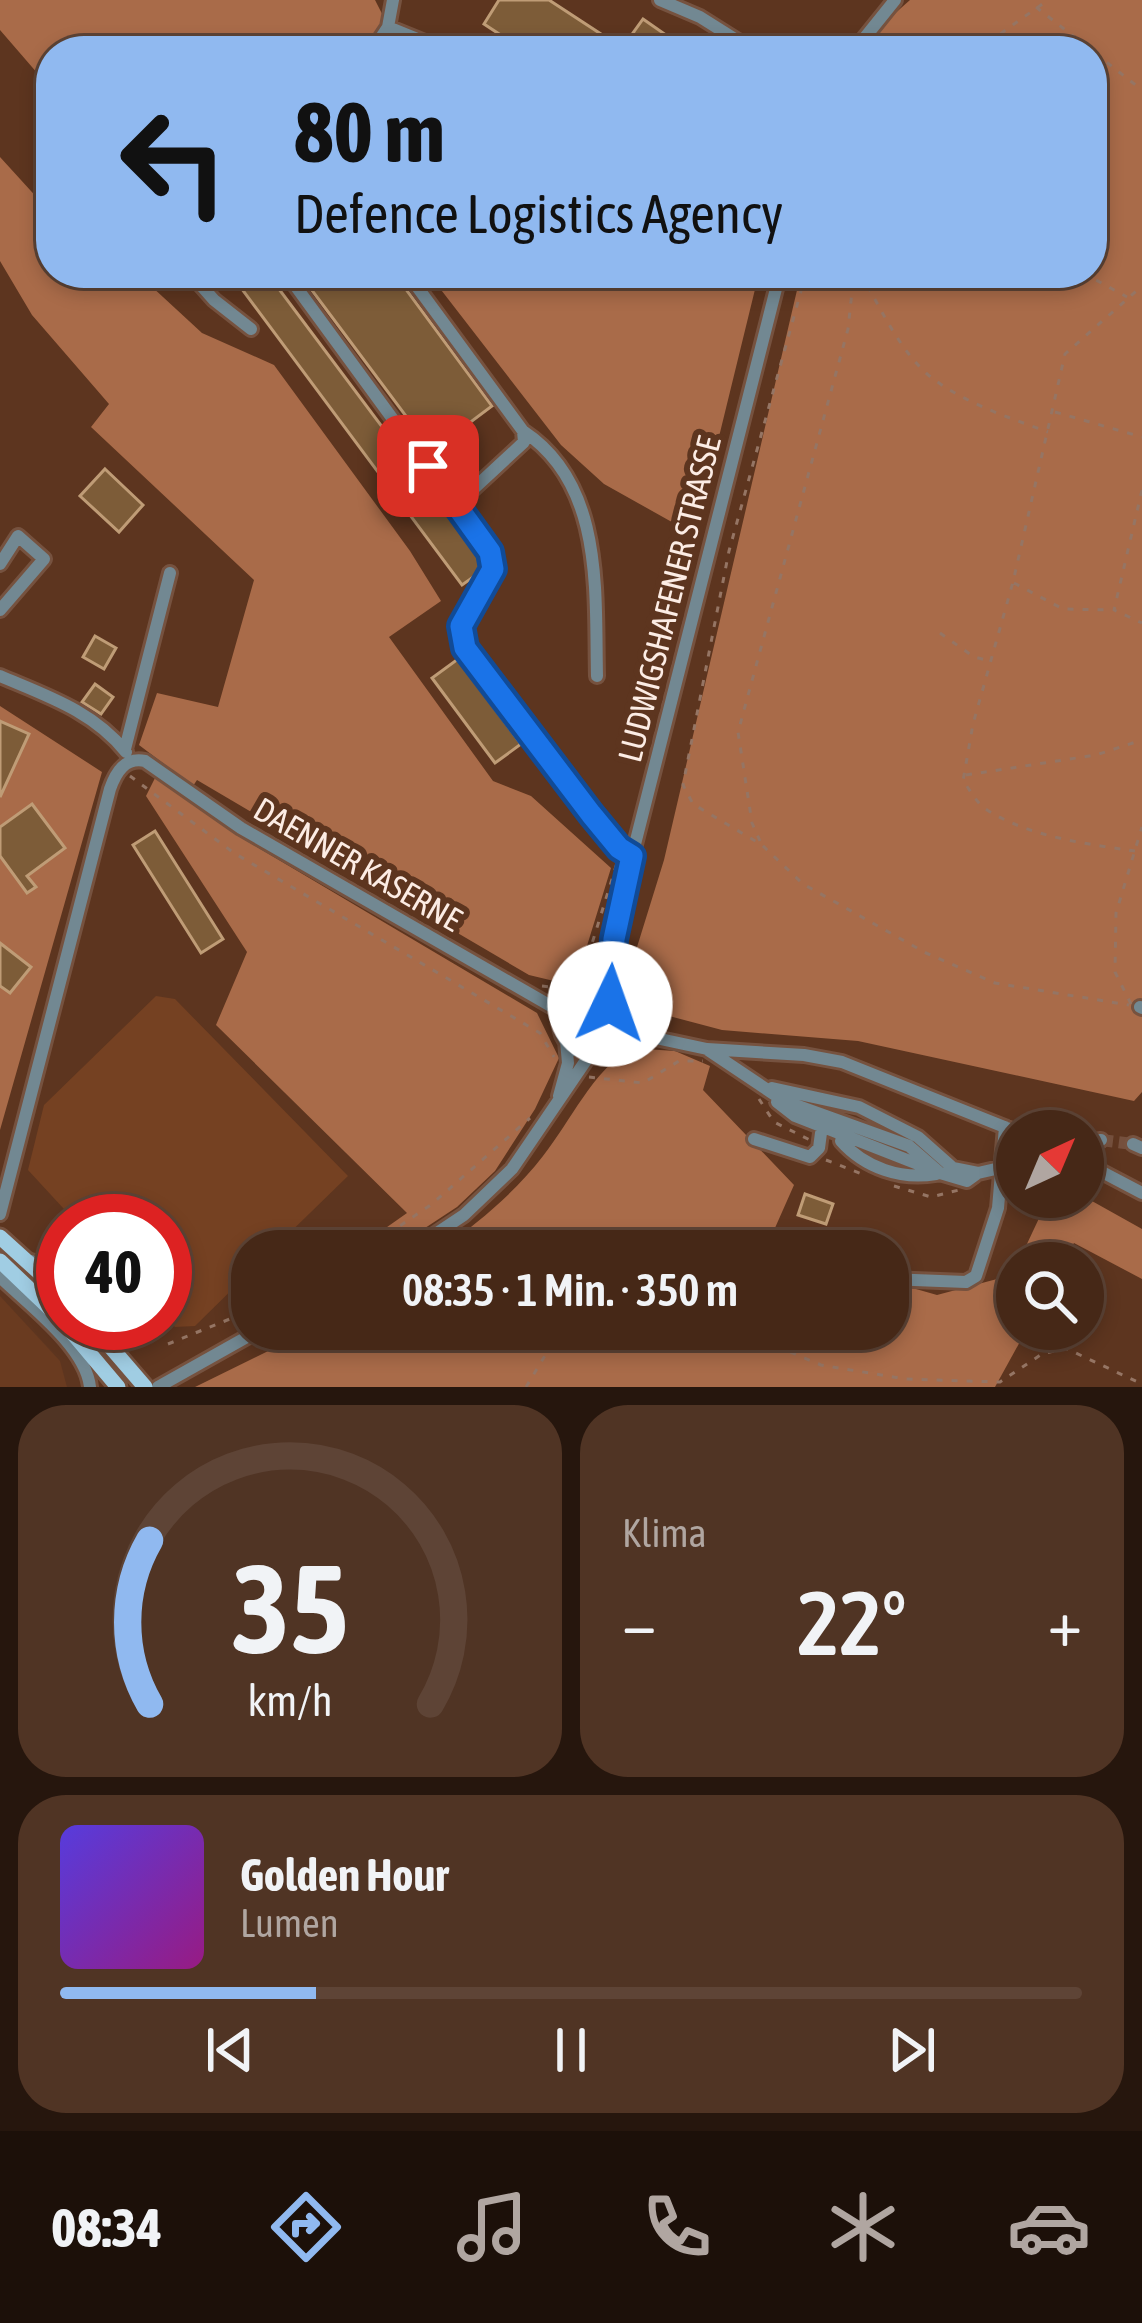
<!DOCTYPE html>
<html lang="de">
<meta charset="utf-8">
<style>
:root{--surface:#462817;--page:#503424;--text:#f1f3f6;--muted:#b0a6a1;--line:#5e4436;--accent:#90b9f0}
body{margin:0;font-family:"Asap Condensed",sans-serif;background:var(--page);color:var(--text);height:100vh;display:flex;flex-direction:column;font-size:45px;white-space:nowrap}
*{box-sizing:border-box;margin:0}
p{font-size:39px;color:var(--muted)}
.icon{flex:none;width:66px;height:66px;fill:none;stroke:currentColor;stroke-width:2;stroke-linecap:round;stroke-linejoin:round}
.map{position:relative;height:1387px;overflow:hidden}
.sheet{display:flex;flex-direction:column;gap:18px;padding:18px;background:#26160d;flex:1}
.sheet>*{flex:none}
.banner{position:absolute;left:36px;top:36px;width:1071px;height:252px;border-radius:48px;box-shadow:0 6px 18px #0003,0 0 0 3px var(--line);background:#90b9f0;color:#111;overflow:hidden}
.needle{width:78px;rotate:44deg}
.controls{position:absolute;left:996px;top:1110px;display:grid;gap:24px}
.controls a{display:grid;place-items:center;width:108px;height:108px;border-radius:50%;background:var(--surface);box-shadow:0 6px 18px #0003,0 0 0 3px var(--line);font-size:60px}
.speed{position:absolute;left:36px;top:1194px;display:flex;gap:24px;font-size:60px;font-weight:700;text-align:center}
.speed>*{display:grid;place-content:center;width:156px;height:156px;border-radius:50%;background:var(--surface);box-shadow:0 6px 18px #0003,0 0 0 3px var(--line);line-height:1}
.speed .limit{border:18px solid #d22;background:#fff;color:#111}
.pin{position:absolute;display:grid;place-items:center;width:102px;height:102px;color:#fff;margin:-51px;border-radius:24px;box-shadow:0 6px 18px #0006}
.me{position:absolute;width:132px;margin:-66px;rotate:3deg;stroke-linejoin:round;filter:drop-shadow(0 0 9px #0008)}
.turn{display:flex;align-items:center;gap:42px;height:252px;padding:0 60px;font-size:54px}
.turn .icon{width:156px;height:156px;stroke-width:2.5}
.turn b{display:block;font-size:84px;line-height:102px}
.big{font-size:90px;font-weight:600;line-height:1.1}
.sheet .tile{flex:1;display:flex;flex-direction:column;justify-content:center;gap:18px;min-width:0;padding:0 42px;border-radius:48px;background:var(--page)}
.sheet .dial{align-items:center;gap:0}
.dial svg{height:312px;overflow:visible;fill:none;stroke:var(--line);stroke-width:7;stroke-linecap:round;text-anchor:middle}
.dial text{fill:var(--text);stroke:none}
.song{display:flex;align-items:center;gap:36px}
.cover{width:144px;height:144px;border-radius:18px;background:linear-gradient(135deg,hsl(250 70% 55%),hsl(310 70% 35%))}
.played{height:12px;border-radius:6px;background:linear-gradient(90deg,var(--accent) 25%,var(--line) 25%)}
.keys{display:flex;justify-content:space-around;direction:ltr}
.heat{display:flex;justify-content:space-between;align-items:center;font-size:66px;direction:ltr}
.sheet .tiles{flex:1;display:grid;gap:18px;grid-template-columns:1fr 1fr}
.tile:last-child{grid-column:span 2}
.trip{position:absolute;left:231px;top:1230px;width:678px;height:120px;border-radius:48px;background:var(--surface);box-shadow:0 6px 18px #0003,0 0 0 3px var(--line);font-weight:600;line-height:120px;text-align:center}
.tab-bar{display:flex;height:192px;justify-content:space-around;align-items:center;background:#1c1009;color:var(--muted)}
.tab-bar .icon{width:84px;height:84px}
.tab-bar .on{color:var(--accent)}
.tab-bar b{font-size:54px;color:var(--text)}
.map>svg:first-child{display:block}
.built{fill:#6a3b20}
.green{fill:#754122}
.forest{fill:#a96b49}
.building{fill:#7d5c38;stroke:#bf9c76;stroke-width:3}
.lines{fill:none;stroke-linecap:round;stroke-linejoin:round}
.minor-tunnel{stroke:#75503d;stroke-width:12;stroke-dasharray:12 6;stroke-linecap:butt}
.minor-casing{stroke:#76523f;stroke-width:18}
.major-casing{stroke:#76523f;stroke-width:21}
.path{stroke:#957564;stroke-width:3;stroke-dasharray:6 9;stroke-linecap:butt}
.minor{stroke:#728892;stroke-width:12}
.major{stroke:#a0cde3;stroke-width:15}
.route-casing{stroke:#114b97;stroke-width:30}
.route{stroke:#1a73e8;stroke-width:21}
.labels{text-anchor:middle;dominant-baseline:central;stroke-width:12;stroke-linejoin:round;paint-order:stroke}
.street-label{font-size:33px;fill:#fcece4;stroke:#5d351f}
</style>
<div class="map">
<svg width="1142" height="1387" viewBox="0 0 1142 1387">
<rect width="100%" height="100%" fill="#5d351f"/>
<path class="built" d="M 0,1296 L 60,1361 L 67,1387 L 0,1387 Z"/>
<path class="green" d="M 156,996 L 175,999 L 348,1176 L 271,1251 L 252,1251 L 252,1270 L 195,1326 L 175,1327 L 165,1317 L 165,1221 L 75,1221 L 28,1170 L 44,1105 Z
M573 1025a18 18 0 1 1 36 0a18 18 0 1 1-36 0Z"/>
<path class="forest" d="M 0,0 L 375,0 L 401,51 L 51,51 L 51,89 L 0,30 Z
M 910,0 L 1142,0 L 1142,1092 L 1134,1101 L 858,1041 L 722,1030 L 654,1012 L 624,989 L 664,860 L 801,273 L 1092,273 L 1092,51 L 864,51 L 883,24 Z
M 0,157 L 51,213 L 51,273 L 137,273 L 202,333 L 274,365 L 410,551 L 441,601 L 389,637 L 493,781 L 531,796 L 611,868 L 586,949 L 554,981 L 529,975 L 197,780 L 193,786 L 139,745 L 157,693 L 218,707 L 254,580 L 91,427 L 109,404 L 32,315 L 0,261 Z
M 428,273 L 759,273 L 695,535 L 604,484 L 561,445 Z
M 0,706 L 102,772 L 0,1130 Z
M 155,778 L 235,834 L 537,1013 L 559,1058 L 535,1109 L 495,1171 L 457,1207 L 390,1251 L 353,1251 L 407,1213 L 216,1025 L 247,952 L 146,796 Z
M 630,1048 L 675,1051 L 710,1066 L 703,1090 L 794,1185 L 767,1246 L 782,1251 L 440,1251 C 478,1222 513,1195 543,1156 C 572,1119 591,1074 630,1048 Z
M 1083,1196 L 1142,1229 L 1142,1279 L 1074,1243 L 1063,1263 L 1018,1263 L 1049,1197 Z
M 1017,1266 L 1017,1329 L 1027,1329 L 995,1387 L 195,1387 L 313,1329 L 888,1329 L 888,1281 L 937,1295 L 1012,1275 Z"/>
<path class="building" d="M 499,0 L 549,0 L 607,38 L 598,51 L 525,51 L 484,24 Z
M 643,19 L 666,35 L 655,49 L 633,33 Z
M 230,273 L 267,273 L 481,559 L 479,573 L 462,585 Z
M 299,273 L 394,273 L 492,406 L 432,451 Z
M 105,469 L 143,505 L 119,532 L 80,496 Z
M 95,636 L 116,648 L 104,669 L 83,657 Z
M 458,659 L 521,744 L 495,763 L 432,678 Z
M 95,684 L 113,697 L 101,714 L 82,702 Z
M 0,721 L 29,734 L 0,797 Z
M 32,804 L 65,848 L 27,876 L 36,887 L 27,893 L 0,856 L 0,827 Z
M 155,831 L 223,939 L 201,953 L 133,845 Z
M 0,943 L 31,967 L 10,993 L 0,986 Z
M 805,1194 L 833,1204 L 826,1224 L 798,1215 Z"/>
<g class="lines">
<path class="minor-tunnel" d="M 1101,1140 L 1133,1144"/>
<g class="minor-casing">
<path id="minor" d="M 660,0 L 700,17 L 754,51
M 388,27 L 447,51
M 372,51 L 388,27 L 393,0
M 854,51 L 895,0
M 190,273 L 214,300 L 251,329
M 286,273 L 490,552 L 493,569 L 461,626 L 465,648 L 591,814 L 619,848 L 632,856
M 407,273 L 523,431 L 524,442 L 456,505
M 523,431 C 604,484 595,591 597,676
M 0,564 L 18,536 L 44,559 L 0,610
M 0,676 C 47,696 93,711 126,752
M 125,749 L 170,573
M560 1024a29 29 0 1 1 58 0a29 29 0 1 1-58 0Z
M 585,996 L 597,980 L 607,957
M 612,1006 C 603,957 622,904 632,856 L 780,273
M 1140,1007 L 1142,1008
M 618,1030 L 707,1049 L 804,1055 L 842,1062 L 1017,1132
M 708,1050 L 784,1101 L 909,1146 L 940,1173 L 967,1181 L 978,1173 L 1017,1164
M 772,1088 L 859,1107 L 918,1137 L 953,1168 L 978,1173
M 559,1096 L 568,1063 L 566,1041
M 777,1102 L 795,1116 L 933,1170
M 754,1139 L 810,1157 L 819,1148 L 821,1133
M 841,1141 C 865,1168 901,1180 936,1174
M 1083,1143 L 1101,1140
M 1133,1144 L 1142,1148
M 1083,1162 L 1142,1193
M 0,1214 L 110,789 C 116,772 125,757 145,761 L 241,828 L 563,1013
M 410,1251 L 464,1215 L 512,1169 L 591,1053
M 31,1261 L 63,1275
M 0,1277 C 28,1304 86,1347 90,1387
M 888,1279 L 966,1282 L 976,1276 L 998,1208 L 1005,1127
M 158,1387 L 261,1329"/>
</g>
<g class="major-casing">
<path id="major" d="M 0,1237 L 63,1294
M 0,1261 L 63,1321
M 64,1323 L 118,1387
M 90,1323 L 145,1387"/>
</g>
<path class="path" d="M 1036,7 L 1142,90
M 976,51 L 1048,0
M 806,273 L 729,551 L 683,785 L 693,804 L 762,845 L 803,884 L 926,953 L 995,983 L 1129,1005
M 860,273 C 881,308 902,357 936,381 C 970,405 1010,418 1048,432
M 1083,273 L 1127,297
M 1055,412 L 1142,437
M 1142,490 L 1114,610 L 1142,623
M 1014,583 L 1063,609 L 1112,610
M 940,633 L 974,657 L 990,661
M 966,775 L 1096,755 L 1142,740
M 130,776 L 234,853 L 540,1033 L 554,1057
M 760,841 L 752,823 L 738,732 L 848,329 L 854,273
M 1135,851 C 1086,844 1030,837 987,810 C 977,804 971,791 963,781 L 973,724 L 1013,582 L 1065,354 L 1142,286
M 542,986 L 560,988 L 590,950 L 617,863
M 1131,1004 L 1115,972 L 1116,913 L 1142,827
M 589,1077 L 643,1083 L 679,1061 L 703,1061
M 759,1099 L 774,1122 L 810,1140
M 826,1160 L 862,1174
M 894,1186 L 931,1197 L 959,1190
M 363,1251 L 432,1204 L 530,1118
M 735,1329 L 821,1365 L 905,1379 L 1000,1382 L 1042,1354 L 1065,1348 L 1142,1384
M 168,1344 L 252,1310
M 134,1348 L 144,1340
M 526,1387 L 549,1349 L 571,1329"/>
<use href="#minor" class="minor"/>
<use href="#major" class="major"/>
</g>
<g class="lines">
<g class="route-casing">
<path id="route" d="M 428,466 L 490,552 L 493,569 L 461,626 L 465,648 L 591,814 L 619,848 L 632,856 L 614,939 L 610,1004"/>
</g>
<use href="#route" class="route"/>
</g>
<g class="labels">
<g class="street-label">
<text transform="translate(669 599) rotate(-76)">LUDWIGSHAFENER STRASSE</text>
<text transform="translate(358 864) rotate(30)">DAENNER KASERNE</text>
</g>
</g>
</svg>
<div class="controls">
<a><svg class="needle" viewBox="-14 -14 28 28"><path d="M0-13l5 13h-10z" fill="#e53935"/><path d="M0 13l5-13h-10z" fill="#b0a6a1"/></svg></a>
<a><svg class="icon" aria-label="search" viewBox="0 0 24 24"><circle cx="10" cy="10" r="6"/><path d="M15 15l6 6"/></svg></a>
</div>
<div class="speed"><div class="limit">40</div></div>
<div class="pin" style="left:428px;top:466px;background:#d93025"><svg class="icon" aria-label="arrive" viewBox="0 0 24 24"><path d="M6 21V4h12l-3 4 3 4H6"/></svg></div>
<svg class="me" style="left:610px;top:1004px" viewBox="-20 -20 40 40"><circle r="19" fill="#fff"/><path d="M0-13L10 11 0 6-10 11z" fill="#1a73e8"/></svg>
<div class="trip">08:35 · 1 Min. · 350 m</div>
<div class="banner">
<div class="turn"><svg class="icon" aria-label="left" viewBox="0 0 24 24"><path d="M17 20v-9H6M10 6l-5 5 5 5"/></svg><div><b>80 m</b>Defence Logistics Agency</div></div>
</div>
</div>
<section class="sheet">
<div class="tiles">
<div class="tile dial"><svg viewBox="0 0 100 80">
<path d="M14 69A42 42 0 1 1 86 69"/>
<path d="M14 69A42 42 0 0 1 14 27" stroke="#90b9f0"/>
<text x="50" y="56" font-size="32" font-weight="700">35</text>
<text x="50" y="72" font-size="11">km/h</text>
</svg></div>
<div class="tile"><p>Klima</p>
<div class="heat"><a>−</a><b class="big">22°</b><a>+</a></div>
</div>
<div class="tile">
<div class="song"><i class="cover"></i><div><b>Golden Hour</b><p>Lumen</p></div></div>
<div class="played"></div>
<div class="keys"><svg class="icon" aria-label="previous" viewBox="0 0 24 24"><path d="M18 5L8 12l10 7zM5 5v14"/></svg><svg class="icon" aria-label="pause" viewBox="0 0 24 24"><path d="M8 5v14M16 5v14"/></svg><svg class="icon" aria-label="next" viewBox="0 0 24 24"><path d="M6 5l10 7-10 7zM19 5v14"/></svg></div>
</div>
</div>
</section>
<nav class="tab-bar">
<b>08:34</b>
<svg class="icon on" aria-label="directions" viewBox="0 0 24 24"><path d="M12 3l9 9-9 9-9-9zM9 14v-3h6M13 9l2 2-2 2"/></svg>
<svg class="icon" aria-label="music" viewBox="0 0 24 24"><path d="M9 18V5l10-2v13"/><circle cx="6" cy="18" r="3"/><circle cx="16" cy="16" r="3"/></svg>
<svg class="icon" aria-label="phone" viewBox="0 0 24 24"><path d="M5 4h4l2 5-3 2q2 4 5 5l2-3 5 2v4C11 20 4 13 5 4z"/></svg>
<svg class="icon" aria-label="climate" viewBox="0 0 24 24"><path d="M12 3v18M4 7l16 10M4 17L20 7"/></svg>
<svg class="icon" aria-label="car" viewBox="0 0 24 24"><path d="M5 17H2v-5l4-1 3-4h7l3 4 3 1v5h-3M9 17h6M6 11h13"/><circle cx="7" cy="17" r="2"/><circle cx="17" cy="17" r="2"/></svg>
</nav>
